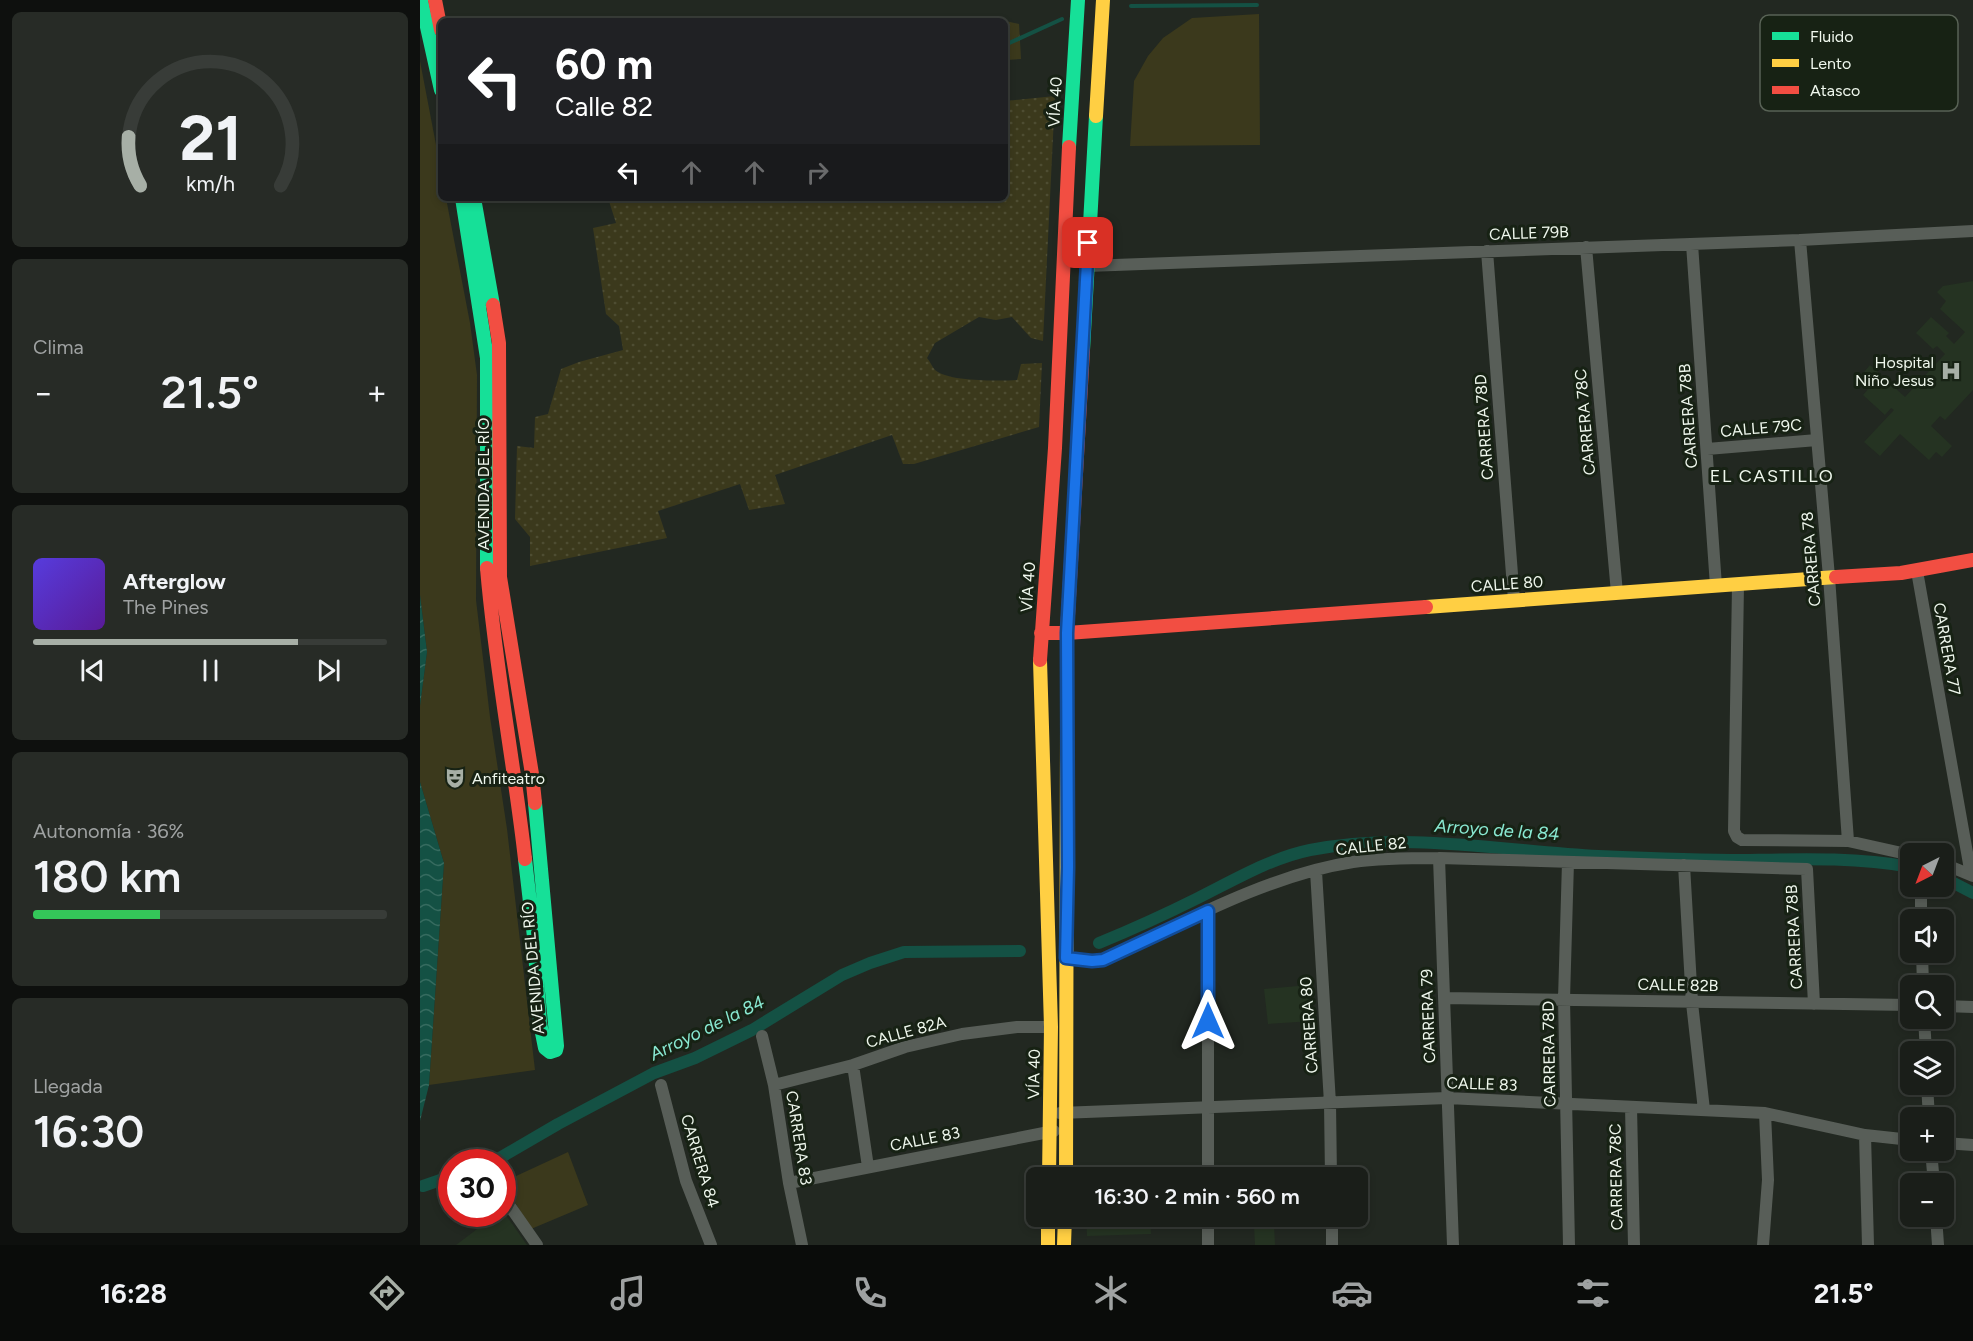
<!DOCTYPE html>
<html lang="es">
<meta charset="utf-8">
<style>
:root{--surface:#1a1e19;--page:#272b26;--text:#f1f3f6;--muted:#9fa2a2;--line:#383c38;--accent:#a7afa6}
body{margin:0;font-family:Figtree,sans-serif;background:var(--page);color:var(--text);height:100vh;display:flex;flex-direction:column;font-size:22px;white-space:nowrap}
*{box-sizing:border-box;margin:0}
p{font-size:20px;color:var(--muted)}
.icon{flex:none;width:33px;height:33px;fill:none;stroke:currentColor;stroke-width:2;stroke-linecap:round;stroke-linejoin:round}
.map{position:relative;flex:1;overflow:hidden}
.side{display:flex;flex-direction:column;gap:12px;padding:12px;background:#0e100e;width:420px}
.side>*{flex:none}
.banner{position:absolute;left:18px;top:18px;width:570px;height:183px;border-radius:9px;box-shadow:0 3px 9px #0003,0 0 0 2px var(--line);background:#202124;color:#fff;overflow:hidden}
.needle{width:39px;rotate:222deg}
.fabs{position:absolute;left:1480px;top:843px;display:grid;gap:12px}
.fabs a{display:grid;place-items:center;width:54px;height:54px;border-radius:9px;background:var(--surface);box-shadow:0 3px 9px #0003,0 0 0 2px var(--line);font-size:30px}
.speed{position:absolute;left:18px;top:1149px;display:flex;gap:12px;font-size:30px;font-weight:700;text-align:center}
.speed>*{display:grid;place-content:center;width:78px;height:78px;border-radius:50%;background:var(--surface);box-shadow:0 3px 9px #0003,0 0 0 2px var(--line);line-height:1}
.speed .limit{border:9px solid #d22;background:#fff;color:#111}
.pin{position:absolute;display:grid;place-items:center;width:51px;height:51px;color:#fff;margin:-26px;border-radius:12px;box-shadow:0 3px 9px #0006}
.me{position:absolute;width:66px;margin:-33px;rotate:0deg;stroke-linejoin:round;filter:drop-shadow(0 0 4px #0008)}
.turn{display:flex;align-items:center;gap:21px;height:126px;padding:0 18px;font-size:27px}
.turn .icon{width:78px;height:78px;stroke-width:2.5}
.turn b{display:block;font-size:42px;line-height:51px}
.lanes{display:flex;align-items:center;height:57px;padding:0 18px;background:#0003;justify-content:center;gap:30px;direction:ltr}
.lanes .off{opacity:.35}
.big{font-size:45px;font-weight:600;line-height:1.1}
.side .card{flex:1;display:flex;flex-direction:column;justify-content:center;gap:9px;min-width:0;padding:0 21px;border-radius:9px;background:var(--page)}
.side .dial{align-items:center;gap:0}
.dial svg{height:156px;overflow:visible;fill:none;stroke:var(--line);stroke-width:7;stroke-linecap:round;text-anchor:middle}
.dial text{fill:var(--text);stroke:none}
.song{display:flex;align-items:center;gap:18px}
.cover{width:72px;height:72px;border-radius:9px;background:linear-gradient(135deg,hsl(250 70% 55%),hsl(270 70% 35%))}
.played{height:6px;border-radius:3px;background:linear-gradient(90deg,var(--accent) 75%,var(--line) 75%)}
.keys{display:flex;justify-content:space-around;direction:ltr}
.heat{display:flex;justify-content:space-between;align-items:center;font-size:33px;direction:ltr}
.charge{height:9px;border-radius:4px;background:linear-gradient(90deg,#34c759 36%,var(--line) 0)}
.trip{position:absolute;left:606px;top:1167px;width:342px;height:60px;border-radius:9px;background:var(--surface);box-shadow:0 3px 9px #0003,0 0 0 2px var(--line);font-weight:600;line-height:60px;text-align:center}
.dock{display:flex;height:96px;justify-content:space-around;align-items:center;background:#0a0c0a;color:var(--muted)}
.dock .icon{width:42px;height:42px}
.dock .on{color:var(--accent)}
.dock b{font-size:27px;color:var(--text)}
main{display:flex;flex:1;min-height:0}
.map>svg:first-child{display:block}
.built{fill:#253322}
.grass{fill:url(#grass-dots)}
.forest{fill:url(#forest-firs)}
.green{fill:#3b391c}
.water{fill:url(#water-waves)}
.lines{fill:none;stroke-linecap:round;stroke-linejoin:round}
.stream{stroke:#145144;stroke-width:4}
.canal{stroke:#145144;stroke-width:12}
.street{stroke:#585e58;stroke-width:12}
.fast{stroke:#16e098;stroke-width:14}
.slow{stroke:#ffcf43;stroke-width:14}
.jam{stroke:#f24e42;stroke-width:14}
.route-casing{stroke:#114b97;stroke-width:15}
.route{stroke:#1a73e8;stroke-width:10}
.labels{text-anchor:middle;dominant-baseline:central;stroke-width:6;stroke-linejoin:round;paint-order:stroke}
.street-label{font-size:16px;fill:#eff7ed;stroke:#172214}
.poi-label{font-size:16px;fill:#eff7ed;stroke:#172214;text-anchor:end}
.neighbourhood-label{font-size:18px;letter-spacing:1.5px;fill:#eff7ed;stroke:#172214}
.water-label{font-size:18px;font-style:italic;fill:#89e9d2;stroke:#172214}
.key{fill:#172214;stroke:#586255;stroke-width:1.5}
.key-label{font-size:16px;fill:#eff7ed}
</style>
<main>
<section class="side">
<div class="card dial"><svg viewBox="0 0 100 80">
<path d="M14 69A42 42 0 1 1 86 69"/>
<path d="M14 69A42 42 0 0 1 8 44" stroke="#a7afa6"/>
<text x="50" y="56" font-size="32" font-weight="700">21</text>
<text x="50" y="72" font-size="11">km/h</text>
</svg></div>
<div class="card"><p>Clima</p>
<div class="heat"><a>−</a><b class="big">21.5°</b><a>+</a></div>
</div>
<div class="card">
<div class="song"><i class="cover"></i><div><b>Afterglow</b><p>The Pines</p></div></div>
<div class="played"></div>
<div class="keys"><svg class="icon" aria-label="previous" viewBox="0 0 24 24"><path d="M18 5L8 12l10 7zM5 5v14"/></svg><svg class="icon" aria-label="pause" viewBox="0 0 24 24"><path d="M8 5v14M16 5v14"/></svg><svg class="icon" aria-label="next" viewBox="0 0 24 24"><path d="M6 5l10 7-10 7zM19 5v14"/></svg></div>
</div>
<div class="card"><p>Autonomía · 36%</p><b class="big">180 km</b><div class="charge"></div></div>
<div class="card"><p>Llegada</p><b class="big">16:30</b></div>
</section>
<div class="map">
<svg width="1553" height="1245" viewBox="0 0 1553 1245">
<defs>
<pattern id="grass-dots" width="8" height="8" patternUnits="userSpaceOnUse" patternTransform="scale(1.5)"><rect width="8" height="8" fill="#3b391c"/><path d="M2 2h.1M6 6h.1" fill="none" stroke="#4e4d32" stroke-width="1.8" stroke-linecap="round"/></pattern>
<pattern id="forest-firs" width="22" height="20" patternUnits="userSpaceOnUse" patternTransform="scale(1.5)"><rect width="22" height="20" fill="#3b391c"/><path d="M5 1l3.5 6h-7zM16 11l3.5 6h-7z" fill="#4e4d32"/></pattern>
<pattern id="water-waves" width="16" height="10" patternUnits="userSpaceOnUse" patternTransform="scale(1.5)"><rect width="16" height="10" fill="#145144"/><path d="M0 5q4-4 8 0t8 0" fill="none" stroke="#366b5f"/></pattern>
</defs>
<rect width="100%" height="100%" fill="#222821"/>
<path class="built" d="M 1553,281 L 1553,390 L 1525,420 L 1520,416 L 1511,426 L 1532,446 L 1522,457 L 1516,452 L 1509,460 L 1480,434 L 1460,456 L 1444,442 L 1474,410 L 1471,408 L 1465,415 L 1443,395 L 1450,387 L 1440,377 L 1450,365 L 1485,397 L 1525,354 L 1517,346 L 1513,349 L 1496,333 L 1511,317 L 1529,333 L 1526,336 L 1534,344 L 1545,332 L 1520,309 L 1526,301 L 1517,292 L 1523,286 Z
M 889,985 L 893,1021 L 848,1024 L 844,989 Z
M 83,1211 L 107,1245 L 36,1245 L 77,1214 L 82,1214 Z
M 666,1217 L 730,1217 L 731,1234 L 667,1236 Z
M 854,1225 L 855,1245 L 835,1245 L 834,1226 Z"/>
<path class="grass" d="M 635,96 L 623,341 L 611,338 L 592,317 L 576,320 L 559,317 L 515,343 L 507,358 C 510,361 512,367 515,370 C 529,382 579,381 597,380 L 601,364 L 622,363 L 619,427 L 494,464 L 483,464 L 472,435 L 355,475 L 365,504 L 329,510 L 320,484 L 238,511 L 247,538 L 110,566 L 110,537 L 95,519 L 97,446 L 114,448 L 115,417 L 128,414 L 141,369 L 159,362 L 203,350 L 199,326 L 186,314 L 173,228 L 196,223 L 188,198 L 585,198 L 585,101 Z"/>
<path class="forest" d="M 585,21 L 599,24 L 601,59 L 585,60 Z"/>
<path class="green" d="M 839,14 L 840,145 L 710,146 L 714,81 L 728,56 L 743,38 L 772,18 Z
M 0,61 L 21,171 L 21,198 L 26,198 L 50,323 L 57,375 L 56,600 L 70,717 L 87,829 L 115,1070 L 9,1085 L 24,863 L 0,782 L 0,706 L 7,652 L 0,595 Z
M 148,1152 L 168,1205 L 111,1229 L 83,1182 Z"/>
<path class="water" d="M 0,595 L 7,652 L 0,706 Z
M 0,782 L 24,863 L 9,1085 L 0,1121 Z"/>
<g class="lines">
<path class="stream" d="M 711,6 L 837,5
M 585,45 L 642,19"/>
<path class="canal" d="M 1524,878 L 1553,893
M 679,943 C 713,929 746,914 778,898 C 814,880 851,858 890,850 C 985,831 1084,851 1179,856 C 1227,858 1276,860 1324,860 C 1381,859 1434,857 1491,867
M 68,1162 L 78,1159 L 138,1124 L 234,1073 L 275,1058 L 332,1030 L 422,975 L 450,963 L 484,952 L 600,951
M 3,1186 L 32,1176"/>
<path class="street" d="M 1380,240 L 1409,577 L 1428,841
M 1272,244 L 1296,586
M 1166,247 L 1197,593
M 1067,251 L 1094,600
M 667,266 L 1380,240 L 1553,231
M 1287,449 L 1397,440
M 1497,571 L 1551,875
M 1318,585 L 1314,831 L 1317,837 L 1322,840 L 1428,841 L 1491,855
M 1019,858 L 1033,1245
M 1148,862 L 1144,999 L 1149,1245
M 1524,864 L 1553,876
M 1264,865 L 1272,1003 L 1284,1110
M 896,871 L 910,1103 L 911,1178
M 1501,886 L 1501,920
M 788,911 L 788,1178
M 1502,952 L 1503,986
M 646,958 L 672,961 L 683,960 C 760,924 848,875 933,862 C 961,858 991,858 1019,858 L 1387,869 L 1394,1004
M 1024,998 L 1491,1005
M 1524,1006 L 1553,1007
M 1504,1018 L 1506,1052
M 342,1036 L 354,1085 L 369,1183 L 382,1245
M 433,1065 L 448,1167
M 1507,1084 L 1509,1118
M 241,1085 L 266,1181 L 291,1245
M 354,1085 L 433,1065 L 485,1047 L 542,1034 L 597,1027 L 631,1027
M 1211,1107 L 1214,1245
M 640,1113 L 1027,1098 L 1345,1113 L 1445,1135 L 1491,1140
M 1445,1135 L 1448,1245
M 1524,1143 L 1553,1145
M 1511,1150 L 1514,1184
M 369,1183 L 634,1131
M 82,1195 L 117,1245
M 912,1216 L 912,1245
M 1516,1216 L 1518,1245
M 788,1245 L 788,1216
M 1343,1245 L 1348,1180 L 1345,1113"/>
<path class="fast" d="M 1,0 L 21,90
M 649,147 L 658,0
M 42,198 L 67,358 L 67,568
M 54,198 L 73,305
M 663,350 L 676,116
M 105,859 L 114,937 L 120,1023 L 125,1048 L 130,1052 L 136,1050 L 137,1046 L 115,803"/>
<path class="slow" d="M 676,116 L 683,0
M 1006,607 L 1416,577
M 620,660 L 631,1027 L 629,1178
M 646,1178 L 647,730
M 628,1216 L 628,1245
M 644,1245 L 645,1216"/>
<path class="jam" d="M 15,0 L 21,30
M 73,305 L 79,343 L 80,577 L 112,774 L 115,803
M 67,568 C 75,666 94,762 105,859
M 1416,577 L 1481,573 L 1553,560
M 621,633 L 647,633 L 1006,607
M 620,660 L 635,448 L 649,147
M 647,730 L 647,633 L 663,350"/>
</g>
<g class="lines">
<g class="route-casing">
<path id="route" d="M 668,243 L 647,633 L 648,867 L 646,958 L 672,961 L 683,960 L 788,911 L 788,1021"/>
</g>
<use href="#route" class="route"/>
</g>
<defs>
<g id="hospital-bare" transform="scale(1.62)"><path d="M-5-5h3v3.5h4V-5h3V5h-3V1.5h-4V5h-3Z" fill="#a7afa6" stroke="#172214" stroke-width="2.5" paint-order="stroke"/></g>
<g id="theatre-bare" transform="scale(1.62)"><path d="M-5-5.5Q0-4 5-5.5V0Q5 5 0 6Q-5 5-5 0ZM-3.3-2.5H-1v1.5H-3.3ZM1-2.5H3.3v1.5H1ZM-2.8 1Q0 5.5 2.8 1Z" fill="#a7afa6" stroke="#172214" stroke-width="2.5" paint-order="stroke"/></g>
</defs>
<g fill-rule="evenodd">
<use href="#hospital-bare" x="1531" y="371"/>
<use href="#theatre-bare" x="35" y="778"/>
</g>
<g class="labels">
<g class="street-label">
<text transform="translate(635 102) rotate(-87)">VÍA 40</text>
<text transform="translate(1109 233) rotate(-2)">CALLE 79B</text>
<text transform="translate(1268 416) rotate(-94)">CARRERA 78B</text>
<text transform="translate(1165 422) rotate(-95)">CARRERA 78C</text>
<text transform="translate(1064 427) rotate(-94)">CARRERA 78D</text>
<text transform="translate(1341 428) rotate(-5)">CALLE 79C</text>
<text transform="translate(63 484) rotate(-90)">AVENIDA DEL RÍO</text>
<text transform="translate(1391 559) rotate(-95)">CARRERA 78</text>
<text transform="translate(1087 584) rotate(-4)">CALLE 80</text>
<text transform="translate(608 587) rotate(-86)">VÍA 40</text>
<text transform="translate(1527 649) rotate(80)">CARRERA 77</text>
<text transform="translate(951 846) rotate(-6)">CALLE 82</text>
<text transform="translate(1374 937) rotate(-93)">CARRERA 78B</text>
<text transform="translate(113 968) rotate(-95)">AVENIDA DEL RÍO</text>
<text transform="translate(1258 985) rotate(1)">CALLE 82B</text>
<text transform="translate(1008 1016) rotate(-92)">CARRERA 79</text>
<text transform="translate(889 1025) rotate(-94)">CARRERA 80</text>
<text transform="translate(486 1032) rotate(-15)">CALLE 82A</text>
<text transform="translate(1129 1054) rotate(-91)">CARRERA 78D</text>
<text transform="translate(614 1074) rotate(-89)">VÍA 40</text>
<text transform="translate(1062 1084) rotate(2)">CALLE 83</text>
<text transform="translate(379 1138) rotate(81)">CARRERA 83</text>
<text transform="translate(505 1139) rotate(-11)">CALLE 83</text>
<text transform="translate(280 1161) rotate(73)">CARRERA 84</text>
<text transform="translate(1196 1177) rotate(-91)">CARRERA 78C</text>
</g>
<g class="poi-label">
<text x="1514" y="362">Hospital<tspan x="1514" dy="18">Niño Jesus</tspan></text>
<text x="52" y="778" text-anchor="start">Anfiteatro</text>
</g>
<g class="neighbourhood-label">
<text x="1352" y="476">EL CASTILLO</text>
</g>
<g class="water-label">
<text transform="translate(1077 830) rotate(4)">Arroyo de la 84</text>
<text transform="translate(287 1028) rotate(-26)">Arroyo de la 84</text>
</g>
</g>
<rect x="1340" y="15" width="198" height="96" rx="9" class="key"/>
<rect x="1352" y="32" width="27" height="8" fill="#16e098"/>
<rect x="1352" y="59" width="27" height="8" fill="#ffcf43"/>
<rect x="1352" y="86" width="27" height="8" fill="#f24e42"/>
<g class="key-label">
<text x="1390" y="42">Fluido</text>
<text x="1390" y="69">Lento</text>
<text x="1390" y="96">Atasco</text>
</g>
</svg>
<div class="fabs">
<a><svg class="needle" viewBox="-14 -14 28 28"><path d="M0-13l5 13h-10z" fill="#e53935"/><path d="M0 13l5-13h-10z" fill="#9fa2a2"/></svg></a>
<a><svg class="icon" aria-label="sound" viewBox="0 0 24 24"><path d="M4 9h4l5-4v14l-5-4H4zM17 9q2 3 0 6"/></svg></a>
<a><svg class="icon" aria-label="search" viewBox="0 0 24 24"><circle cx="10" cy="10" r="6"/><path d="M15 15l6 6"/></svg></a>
<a><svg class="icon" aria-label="layers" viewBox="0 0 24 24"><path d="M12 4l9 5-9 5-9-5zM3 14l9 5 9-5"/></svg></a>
<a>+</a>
<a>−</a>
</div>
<div class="speed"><div class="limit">30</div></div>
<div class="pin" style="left:668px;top:243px;background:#d93025"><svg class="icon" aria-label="arrive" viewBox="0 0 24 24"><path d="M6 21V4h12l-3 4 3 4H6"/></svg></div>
<svg class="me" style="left:788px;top:1021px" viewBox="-20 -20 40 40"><path d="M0-17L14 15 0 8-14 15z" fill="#1a73e8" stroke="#fff" stroke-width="4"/></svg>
<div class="trip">16:30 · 2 min · 560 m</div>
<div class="banner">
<div class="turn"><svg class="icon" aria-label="left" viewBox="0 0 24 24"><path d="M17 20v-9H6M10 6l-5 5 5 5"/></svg><div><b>60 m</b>Calle 82</div></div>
<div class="lanes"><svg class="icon" aria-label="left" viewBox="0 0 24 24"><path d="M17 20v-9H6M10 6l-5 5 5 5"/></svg><svg class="icon off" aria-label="ahead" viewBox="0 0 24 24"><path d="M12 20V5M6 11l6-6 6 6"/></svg><svg class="icon off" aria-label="ahead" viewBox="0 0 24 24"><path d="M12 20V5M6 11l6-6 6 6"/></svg><svg class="icon off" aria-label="right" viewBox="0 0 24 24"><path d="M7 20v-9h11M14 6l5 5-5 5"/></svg></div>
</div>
</div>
</main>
<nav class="dock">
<b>16:28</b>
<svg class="icon on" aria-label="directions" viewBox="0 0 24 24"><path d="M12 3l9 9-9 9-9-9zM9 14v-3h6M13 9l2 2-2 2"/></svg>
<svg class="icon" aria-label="music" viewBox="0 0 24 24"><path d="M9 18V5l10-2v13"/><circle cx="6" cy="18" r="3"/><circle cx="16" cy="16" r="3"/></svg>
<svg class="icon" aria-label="phone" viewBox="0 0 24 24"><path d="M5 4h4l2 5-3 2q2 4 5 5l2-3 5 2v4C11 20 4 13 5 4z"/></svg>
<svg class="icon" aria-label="climate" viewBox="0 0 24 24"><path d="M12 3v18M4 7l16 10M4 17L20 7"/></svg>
<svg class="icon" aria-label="car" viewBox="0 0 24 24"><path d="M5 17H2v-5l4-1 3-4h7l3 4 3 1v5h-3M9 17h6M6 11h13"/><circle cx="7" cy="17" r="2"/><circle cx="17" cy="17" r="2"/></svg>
<svg class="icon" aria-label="filters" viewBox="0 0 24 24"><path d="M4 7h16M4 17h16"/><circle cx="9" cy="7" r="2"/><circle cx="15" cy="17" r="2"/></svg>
<b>21.5°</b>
</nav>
